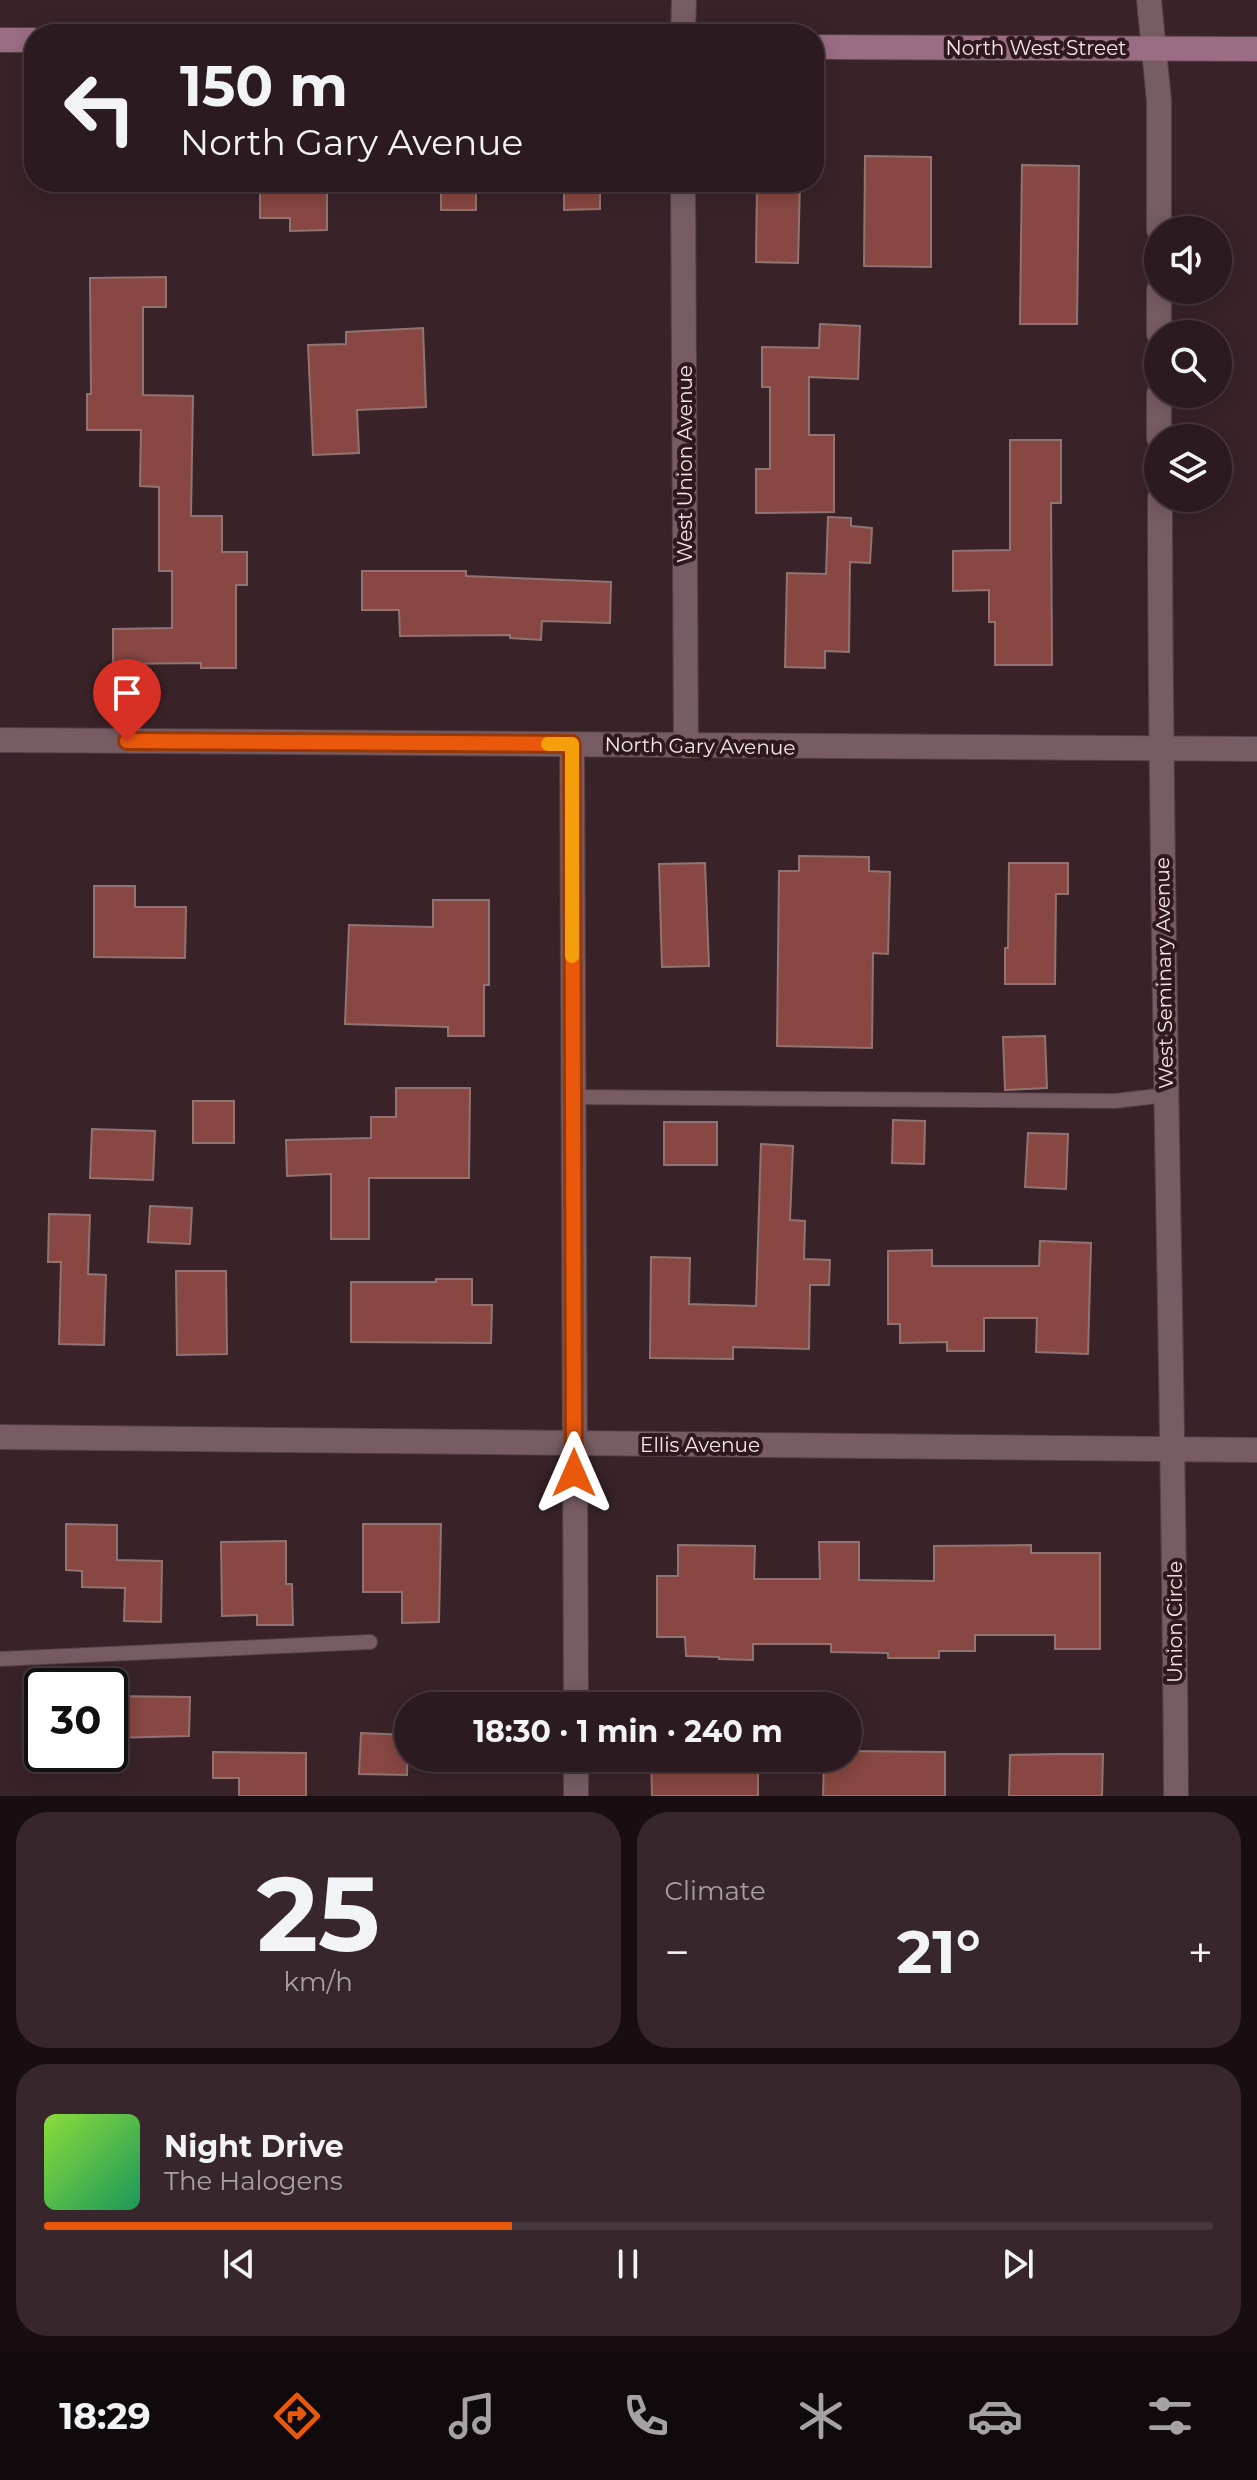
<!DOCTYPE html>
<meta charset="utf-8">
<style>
:root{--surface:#2b1a1f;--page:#37272c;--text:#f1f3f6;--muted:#a6a1a4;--line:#47383d;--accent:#ea580c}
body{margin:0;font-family:Montserrat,sans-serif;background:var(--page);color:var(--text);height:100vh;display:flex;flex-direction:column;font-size:30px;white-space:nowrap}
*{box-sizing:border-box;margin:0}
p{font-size:26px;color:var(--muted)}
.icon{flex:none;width:44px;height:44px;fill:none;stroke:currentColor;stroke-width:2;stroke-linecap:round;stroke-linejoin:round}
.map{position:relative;height:1796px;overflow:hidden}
.sheet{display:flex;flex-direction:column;gap:16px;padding:16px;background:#180e11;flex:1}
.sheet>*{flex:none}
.hud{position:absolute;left:24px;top:24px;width:800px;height:168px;border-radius:32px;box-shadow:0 4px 20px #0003,0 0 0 2px var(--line);background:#2b1a1f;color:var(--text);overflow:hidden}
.buttons{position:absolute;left:1144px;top:216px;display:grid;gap:16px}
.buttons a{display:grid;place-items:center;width:88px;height:88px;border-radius:50%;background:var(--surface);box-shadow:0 4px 20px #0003,0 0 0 2px var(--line);font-size:40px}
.speed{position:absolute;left:24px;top:1668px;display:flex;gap:16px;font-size:40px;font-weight:700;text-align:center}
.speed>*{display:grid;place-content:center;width:104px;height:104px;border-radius:50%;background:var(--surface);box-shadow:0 4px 20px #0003,0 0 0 2px var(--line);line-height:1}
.speed .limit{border:4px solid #111;border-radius:12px;background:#fff;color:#111}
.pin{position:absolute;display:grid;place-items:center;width:68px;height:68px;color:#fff;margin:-82px -34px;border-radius:50% 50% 50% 0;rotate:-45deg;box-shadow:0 0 8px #0007}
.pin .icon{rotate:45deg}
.me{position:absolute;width:88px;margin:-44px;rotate:0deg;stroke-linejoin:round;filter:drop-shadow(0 0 6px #0008)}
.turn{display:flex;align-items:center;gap:28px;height:168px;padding:0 24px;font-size:36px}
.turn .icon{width:104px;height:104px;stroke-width:2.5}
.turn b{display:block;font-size:56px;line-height:68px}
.big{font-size:60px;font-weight:700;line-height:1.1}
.sheet .tile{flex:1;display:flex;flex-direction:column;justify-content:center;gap:12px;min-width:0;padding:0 28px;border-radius:32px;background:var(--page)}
.sheet .dial{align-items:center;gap:0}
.dial b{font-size:104px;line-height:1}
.song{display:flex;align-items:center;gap:24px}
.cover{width:96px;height:96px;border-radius:12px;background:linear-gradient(135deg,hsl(90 70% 55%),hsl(150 70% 35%))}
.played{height:8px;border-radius:4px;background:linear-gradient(90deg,var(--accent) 40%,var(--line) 40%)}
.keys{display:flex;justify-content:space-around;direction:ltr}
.heat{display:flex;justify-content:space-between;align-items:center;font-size:44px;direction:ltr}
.sheet .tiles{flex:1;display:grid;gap:16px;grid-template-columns:1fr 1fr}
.tile:last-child{grid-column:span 2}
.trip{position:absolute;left:394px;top:1692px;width:468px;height:80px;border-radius:40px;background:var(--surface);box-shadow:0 4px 20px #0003,0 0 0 2px var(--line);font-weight:700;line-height:80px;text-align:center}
.tab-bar{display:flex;height:128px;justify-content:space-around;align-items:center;background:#110a0c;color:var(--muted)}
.tab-bar .icon{width:56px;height:56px}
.tab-bar .active{color:var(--accent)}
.tab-bar b{font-size:36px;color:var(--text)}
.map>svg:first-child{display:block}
.building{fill:#884742;stroke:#917471;stroke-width:2}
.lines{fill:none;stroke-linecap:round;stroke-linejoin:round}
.lane-casing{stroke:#534046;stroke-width:16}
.street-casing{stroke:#534046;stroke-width:26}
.secondary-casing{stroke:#534046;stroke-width:26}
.lane{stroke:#775d63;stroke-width:14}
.street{stroke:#775d63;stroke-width:24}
.secondary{stroke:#9a6d84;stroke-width:24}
.route-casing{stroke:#983908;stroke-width:20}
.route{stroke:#ea580c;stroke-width:14}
.slow{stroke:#f59e0b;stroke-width:14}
.labels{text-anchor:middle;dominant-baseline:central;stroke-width:8;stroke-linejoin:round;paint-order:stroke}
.street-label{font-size:20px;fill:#f6e6ea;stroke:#2f191f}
</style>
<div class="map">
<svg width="1257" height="1796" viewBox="0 0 1257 1796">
<rect width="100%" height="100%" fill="#392329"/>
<path class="building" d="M 865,156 L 931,157 L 931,267 L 864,266 Z
M 1022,165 L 1079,166 L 1077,324 L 1020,324 Z
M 260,182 L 327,182 L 327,230 L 290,231 L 290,218 L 260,218 Z
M 441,182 L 476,182 L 476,210 L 441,210 Z
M 564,182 L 600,182 L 600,209 L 564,210 Z
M 757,182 L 800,182 L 798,263 L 756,262 Z
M 166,277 L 166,307 L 143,307 L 143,395 L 193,396 L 191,516 L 222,516 L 222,552 L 247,552 L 247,585 L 236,585 L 236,668 L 201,668 L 201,663 L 113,664 L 113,629 L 172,628 L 172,571 L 159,571 L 159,487 L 140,486 L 141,430 L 87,430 L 87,394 L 91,394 L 90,278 Z
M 820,324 L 860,326 L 858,379 L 809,377 L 809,435 L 834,435 L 834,512 L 756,513 L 756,469 L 770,469 L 770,387 L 762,387 L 762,347 L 819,348 Z
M 423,328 L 426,407 L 357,410 L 359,453 L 313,455 L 308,345 L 346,344 L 346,332 Z
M 1010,440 L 1061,440 L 1061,503 L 1051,503 L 1052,665 L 995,665 L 995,622 L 989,622 L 989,590 L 953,591 L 953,551 L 1010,550 Z
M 828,517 L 851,518 L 851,526 L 872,528 L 870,563 L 850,562 L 849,652 L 825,651 L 825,668 L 785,667 L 787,573 L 826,574 Z
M 362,571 L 466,571 L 466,576 L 611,582 L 610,623 L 542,621 L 541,640 L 510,638 L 510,635 L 400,636 L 399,610 L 362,610 Z
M 799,856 L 869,857 L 869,871 L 890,872 L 888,954 L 873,953 L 872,1048 L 777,1046 L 779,871 L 799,871 Z
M 705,863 L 709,966 L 662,967 L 659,864 Z
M 1009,863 L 1068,863 L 1068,894 L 1056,894 L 1055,984 L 1005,984 L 1005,948 L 1008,948 Z
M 94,886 L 135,886 L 135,907 L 186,907 L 185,958 L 94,957 Z
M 433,900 L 489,900 L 489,985 L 484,985 L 484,1036 L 448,1036 L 448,1027 L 345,1024 L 349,925 L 433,927 Z
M 1045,1036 L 1047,1088 L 1005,1090 L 1003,1037 Z
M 396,1088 L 470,1088 L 469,1178 L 369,1178 L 369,1239 L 331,1239 L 331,1174 L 287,1176 L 286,1140 L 371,1138 L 371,1117 L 396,1117 Z
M 193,1101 L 234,1101 L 234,1143 L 193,1143 Z
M 893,1120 L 925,1121 L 924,1164 L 892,1163 Z
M 664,1122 L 717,1122 L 717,1165 L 664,1165 Z
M 92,1129 L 155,1131 L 153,1180 L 90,1178 Z
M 1028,1133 L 1068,1134 L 1066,1189 L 1025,1187 Z
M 761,1144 L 793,1146 L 790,1220 L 805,1221 L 804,1259 L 830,1260 L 829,1285 L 810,1285 L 809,1349 L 733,1347 L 733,1359 L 650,1358 L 651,1257 L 690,1258 L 689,1304 L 756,1306 Z
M 150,1206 L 192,1208 L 190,1244 L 148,1242 Z
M 49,1214 L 90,1215 L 88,1274 L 106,1275 L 104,1345 L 59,1344 L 61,1262 L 48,1262 Z
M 1040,1241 L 1091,1243 L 1088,1354 L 1036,1352 L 1037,1318 L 984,1318 L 984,1351 L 947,1351 L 947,1342 L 900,1343 L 900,1324 L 888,1324 L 888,1251 L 932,1250 L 932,1266 L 1039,1266 Z
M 176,1271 L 226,1271 L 227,1354 L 177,1355 Z
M 436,1279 L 472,1279 L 472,1305 L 492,1305 L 491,1343 L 351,1342 L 351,1282 L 436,1282 Z
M 66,1524 L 117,1525 L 117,1560 L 162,1561 L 161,1622 L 124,1621 L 125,1588 L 82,1587 L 82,1571 L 66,1570 Z
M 363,1524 L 441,1524 L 439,1622 L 402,1623 L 402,1592 L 363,1592 Z
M 286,1541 L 286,1584 L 292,1584 L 293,1625 L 257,1625 L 257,1615 L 222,1616 L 221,1542 Z
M 819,1542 L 859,1542 L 859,1580 L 934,1581 L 934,1546 L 1031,1545 L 1031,1553 L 1100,1553 L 1100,1649 L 1055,1649 L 1055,1635 L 975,1635 L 975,1651 L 939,1651 L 939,1658 L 888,1658 L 888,1653 L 831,1652 L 831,1644 L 753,1644 L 753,1660 L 719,1659 L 719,1657 L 686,1656 L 685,1637 L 657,1637 L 657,1576 L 678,1576 L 678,1545 L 755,1546 L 754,1579 L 820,1579 Z
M 110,1696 L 190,1697 L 189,1736 L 110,1738 Z
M 361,1733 L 408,1735 L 407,1775 L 359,1774 Z
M 848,1751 L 945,1752 L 945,1796 L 823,1796 L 824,1758 L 848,1758 Z
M 213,1752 L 306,1753 L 306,1796 L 239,1796 L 239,1778 L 213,1778 Z
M 1058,1754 L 1103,1754 L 1102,1796 L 1009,1796 L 1010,1755 Z
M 651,1758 L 758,1758 L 758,1796 L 652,1796 Z"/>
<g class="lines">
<g class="lane-casing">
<path id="lane" d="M 573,1097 L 1115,1101 L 1166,1095
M 0,1659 L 370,1642"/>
</g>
<g class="street-casing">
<path id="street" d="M 1149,0 L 1159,101 L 1159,230
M 683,34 L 684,0
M 683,182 L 686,746
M 1159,290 L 1159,334
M 1159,394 L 1159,438
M 1160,498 C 1160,931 1174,1363 1176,1796
M 0,740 L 1257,749
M 572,744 L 576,1706
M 0,1437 L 1257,1450
M 576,1758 L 576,1796"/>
</g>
<g class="secondary-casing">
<path id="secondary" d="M 0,40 L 34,40
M 814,47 L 1257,49"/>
</g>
<use href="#lane" class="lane"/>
<use href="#street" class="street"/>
<use href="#secondary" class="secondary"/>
</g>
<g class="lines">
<g class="route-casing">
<path id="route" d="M 127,741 L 572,744 L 574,1473"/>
</g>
<use href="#route" class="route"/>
<path class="slow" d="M 548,744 L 572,744 L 572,956"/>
</g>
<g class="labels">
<g class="street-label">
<text x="1036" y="48">North West Street</text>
<text transform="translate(685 464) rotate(-90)">West Union Avenue</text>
<text transform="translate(700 746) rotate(1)">North Gary Avenue</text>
<text transform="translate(1164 973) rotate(-91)">West Seminary Avenue</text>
<text x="700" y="1445">Ellis Avenue</text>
<text transform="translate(1175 1622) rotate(-90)">Union Circle</text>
</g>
</g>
</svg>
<div class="buttons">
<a><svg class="icon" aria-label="sound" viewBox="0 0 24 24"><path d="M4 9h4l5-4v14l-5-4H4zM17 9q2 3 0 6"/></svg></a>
<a><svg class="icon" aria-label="search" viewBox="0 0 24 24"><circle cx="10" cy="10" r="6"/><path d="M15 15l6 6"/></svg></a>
<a><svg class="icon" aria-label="layers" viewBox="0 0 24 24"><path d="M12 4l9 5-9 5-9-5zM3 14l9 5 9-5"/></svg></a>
</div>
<div class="speed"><div class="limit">30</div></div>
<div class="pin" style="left:127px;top:741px;background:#d93025"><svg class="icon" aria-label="arrive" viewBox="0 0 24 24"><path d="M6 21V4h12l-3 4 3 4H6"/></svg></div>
<svg class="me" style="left:574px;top:1473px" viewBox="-20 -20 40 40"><path d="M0-17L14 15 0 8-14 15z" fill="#ea580c" stroke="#fff" stroke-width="4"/></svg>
<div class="trip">18:30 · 1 min · 240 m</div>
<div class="hud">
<div class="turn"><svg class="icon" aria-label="left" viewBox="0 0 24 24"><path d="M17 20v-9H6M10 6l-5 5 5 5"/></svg><div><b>150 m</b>North Gary Avenue</div></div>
</div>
</div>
<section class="sheet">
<div class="tiles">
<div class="tile dial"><b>25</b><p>km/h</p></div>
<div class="tile"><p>Climate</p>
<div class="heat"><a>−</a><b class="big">21°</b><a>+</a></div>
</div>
<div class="tile">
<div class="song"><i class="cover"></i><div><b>Night Drive</b><p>The Halogens</p></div></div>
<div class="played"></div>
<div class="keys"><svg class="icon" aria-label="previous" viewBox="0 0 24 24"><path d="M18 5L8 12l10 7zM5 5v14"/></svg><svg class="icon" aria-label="pause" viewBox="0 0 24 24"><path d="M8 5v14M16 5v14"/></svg><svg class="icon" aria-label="next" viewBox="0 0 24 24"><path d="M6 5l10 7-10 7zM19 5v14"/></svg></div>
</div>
</div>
</section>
<nav class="tab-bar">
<b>18:29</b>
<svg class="icon active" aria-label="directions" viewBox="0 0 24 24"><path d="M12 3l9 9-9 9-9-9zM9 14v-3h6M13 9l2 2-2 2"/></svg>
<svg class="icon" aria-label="music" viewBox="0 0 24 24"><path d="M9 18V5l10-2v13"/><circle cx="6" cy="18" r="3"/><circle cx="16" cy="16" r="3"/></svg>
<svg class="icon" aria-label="phone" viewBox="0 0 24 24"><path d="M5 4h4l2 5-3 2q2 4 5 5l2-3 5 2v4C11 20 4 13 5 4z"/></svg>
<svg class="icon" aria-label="climate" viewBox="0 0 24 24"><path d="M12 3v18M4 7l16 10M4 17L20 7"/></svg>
<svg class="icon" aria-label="car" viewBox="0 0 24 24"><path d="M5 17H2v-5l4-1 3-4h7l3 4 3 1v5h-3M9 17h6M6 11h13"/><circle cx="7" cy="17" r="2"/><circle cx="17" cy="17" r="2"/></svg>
<svg class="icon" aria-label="filters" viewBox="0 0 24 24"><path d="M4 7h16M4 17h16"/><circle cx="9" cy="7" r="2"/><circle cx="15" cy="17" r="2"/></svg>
</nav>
